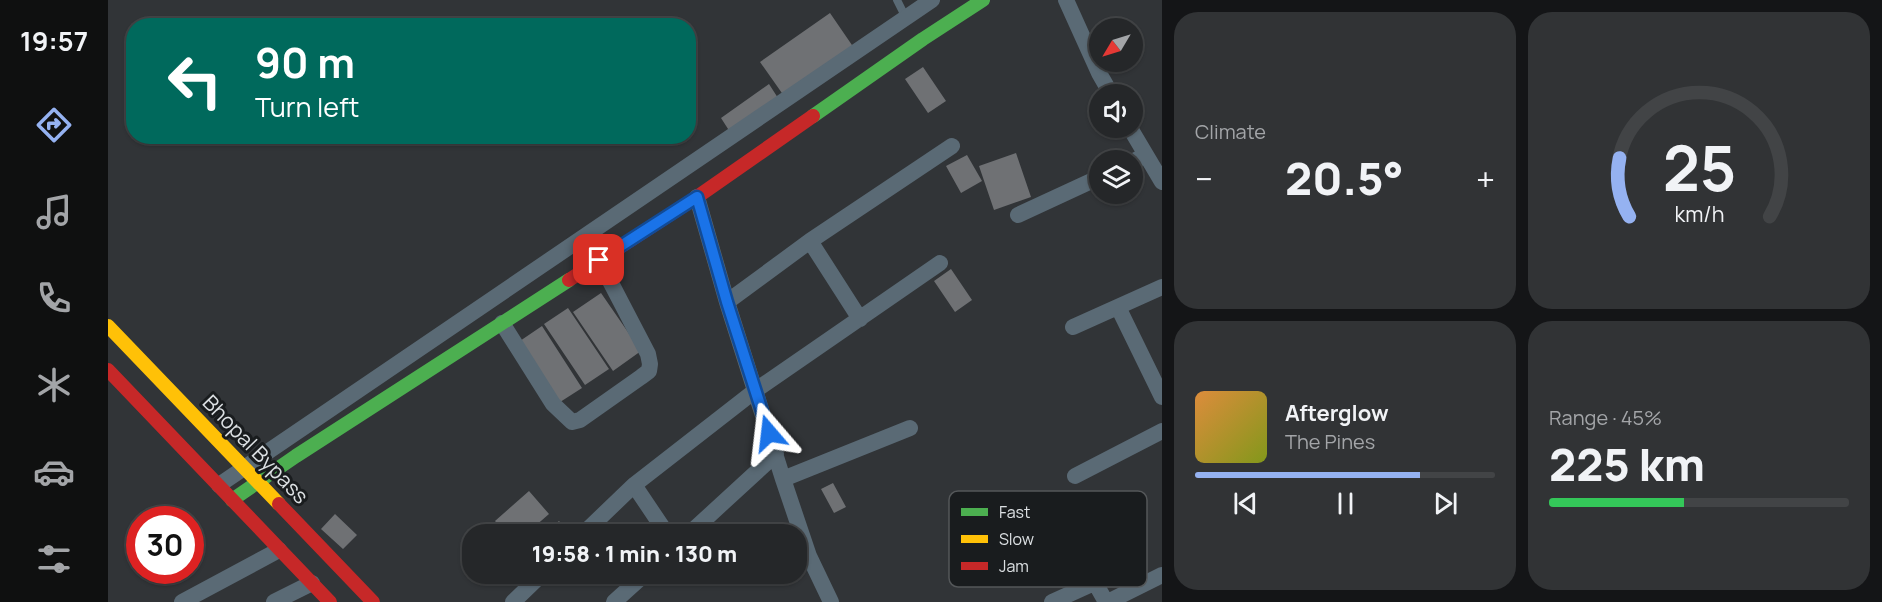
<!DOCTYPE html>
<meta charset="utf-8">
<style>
:root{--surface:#252729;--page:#313335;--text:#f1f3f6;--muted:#a3a5a8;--line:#424446;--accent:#95b2f1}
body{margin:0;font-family:Manrope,sans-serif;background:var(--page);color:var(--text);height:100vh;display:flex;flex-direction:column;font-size:22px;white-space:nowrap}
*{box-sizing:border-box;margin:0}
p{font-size:20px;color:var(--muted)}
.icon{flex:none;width:33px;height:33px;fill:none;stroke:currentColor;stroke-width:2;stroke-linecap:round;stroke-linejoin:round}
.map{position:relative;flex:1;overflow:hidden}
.side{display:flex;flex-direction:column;gap:12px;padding:12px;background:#141517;width:720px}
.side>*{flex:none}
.top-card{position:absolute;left:18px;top:18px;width:570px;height:126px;border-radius:24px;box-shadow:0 2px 4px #0004,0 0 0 2px var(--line);background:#00695c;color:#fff;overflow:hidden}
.needle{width:39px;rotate:232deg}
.tools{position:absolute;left:981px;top:18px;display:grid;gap:12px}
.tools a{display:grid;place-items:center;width:54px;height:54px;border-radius:50%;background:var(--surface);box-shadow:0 2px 4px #0004,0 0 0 2px var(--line);font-size:30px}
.speed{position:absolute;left:18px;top:506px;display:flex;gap:12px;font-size:30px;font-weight:700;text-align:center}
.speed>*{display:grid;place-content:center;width:78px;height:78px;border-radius:50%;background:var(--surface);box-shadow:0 2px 4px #0004,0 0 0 2px var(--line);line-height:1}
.speed .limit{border:9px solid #d22;background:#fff;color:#111}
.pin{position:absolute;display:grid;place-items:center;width:51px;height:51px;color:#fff;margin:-26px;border-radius:12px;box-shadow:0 3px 9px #0006}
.me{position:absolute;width:66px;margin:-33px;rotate:343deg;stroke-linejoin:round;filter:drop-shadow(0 0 4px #0008)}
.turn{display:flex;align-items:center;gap:21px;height:126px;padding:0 30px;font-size:27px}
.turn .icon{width:78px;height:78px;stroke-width:2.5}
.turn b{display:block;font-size:42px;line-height:51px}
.big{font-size:45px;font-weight:800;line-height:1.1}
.side .widget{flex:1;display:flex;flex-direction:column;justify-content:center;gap:9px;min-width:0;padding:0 21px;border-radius:24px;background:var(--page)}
.side .dial{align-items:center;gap:0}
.dial svg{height:156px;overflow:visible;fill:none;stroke:var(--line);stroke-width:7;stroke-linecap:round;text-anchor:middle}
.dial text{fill:var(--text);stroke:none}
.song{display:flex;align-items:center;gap:18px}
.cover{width:72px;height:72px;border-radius:9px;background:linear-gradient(135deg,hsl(30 70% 55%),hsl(70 70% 35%))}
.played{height:6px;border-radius:3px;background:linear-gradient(90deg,var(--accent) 75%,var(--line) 75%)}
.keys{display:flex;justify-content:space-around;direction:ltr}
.heat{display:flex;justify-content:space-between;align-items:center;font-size:33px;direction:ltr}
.charge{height:9px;border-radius:4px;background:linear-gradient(90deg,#34c759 45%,var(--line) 0)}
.side .tiles{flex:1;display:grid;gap:12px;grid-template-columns:repeat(2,1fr)}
.trip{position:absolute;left:354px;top:524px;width:345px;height:60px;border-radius:24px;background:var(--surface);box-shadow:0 2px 4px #0004,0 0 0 2px var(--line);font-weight:800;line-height:60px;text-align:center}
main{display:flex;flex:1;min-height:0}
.tabs{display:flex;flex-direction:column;width:108px;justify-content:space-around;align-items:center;background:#0f1010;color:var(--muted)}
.tabs .icon{width:42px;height:42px}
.tabs .on{color:var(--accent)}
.tabs b{font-size:27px;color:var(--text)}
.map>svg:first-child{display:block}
.building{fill:#6f7174}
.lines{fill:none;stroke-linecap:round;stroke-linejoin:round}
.lane{stroke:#5a6a75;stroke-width:8}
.street{stroke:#5a6a75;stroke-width:16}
.fast{stroke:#4caf50;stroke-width:14}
.slow{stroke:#ffc107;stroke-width:14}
.jam{stroke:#c62828;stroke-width:14}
.route-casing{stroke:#114b97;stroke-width:15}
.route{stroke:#1a73e8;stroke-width:10}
.labels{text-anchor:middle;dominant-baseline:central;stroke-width:6;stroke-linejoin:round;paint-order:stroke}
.street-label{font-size:21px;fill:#dce0e3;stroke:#191c1e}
.key{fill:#191c1e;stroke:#545759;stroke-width:1.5}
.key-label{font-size:16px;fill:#dce0e3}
</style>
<main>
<nav class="tabs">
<b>19:57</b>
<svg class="icon on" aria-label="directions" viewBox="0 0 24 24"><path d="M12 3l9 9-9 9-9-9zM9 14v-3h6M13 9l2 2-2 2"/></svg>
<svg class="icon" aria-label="music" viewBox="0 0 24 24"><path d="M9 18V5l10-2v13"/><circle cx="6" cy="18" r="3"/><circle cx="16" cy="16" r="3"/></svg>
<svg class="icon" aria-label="phone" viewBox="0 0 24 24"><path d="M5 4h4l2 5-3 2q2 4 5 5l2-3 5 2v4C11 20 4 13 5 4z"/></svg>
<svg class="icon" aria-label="climate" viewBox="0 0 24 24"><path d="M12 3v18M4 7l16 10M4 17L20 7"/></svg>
<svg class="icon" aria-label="car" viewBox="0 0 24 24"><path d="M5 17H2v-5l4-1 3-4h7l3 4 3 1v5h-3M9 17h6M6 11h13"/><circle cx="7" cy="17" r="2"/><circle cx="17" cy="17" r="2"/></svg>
<svg class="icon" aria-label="filters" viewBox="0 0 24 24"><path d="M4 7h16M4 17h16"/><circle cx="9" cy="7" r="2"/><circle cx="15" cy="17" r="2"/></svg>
</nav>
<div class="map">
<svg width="1054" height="602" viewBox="0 0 1054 602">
<rect width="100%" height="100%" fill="#313437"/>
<path class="building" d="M 722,13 L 746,48 L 676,96 L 652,62 Z
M 815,67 L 838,101 L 820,113 L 797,79 Z
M 661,84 L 670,98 L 622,132 L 613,118 Z
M 908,153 L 923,197 L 886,210 L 871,166 Z
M 859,155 L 874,181 L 853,193 L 838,166 Z
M 843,269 L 864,300 L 847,312 L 826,281 Z
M 493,293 L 533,351 L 505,371 L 465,312 Z
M 460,308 L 501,369 L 477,385 L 436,324 Z
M 434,326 L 474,388 L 449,404 L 409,343 Z
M 725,483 L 738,507 L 726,513 L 713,489 Z
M 421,491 L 441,514 L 418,534 L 398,534 L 387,521 Z
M 227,514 L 249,535 L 235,549 L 213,529 Z
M 451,521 L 462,534 L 435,534 Z"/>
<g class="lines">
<path class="lane" d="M 789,0 L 798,18"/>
<path class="street" d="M 958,0 L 991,73 L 1003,94
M 1022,128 L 1054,182
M 1024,162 L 1038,155
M 589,197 L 619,302 L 675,479 L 701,556 L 723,602
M 910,215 L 992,177
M 702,241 L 752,319
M 619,302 L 702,241 L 844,146
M 1010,307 L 1054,397
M 394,323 L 445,404 L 464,422 L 472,420 L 533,377 L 541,371 L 542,364 L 540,354 L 491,260
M 965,327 L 1054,287
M 967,476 L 1054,431
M 675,479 L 802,428
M 111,485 L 824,0
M 526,485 L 559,534
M 475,534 L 526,485 L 648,390 L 832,263
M 581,534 L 668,454
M 960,535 L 998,602
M 74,602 L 171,550
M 166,602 L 204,583
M 405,602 L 435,573
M 506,602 L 538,573
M 944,602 L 986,583
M 1000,602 L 1054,575"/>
<path class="fast" d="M 705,116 L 815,39 L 875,0
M 124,500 L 188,456 L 461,280"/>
<path class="slow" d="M 0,326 L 171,504"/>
<path class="jam" d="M 461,280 L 589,197 L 705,116
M 0,370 L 222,602
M 171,504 L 265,602"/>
</g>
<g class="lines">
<g class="route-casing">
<path id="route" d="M 491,260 L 589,197 L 619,302 L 661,433"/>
</g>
<use href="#route" class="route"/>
</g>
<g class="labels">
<g class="street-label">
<text transform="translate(148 449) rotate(46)">Bhopal Bypass</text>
</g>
</g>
<rect x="841" y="491" width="198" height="96" rx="9" class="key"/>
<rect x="853" y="508" width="27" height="8" fill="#4caf50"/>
<rect x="853" y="535" width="27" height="8" fill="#ffc107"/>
<rect x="853" y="562" width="27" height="8" fill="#c62828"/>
<g class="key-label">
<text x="891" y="518">Fast</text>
<text x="891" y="545">Slow</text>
<text x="891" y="572">Jam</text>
</g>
</svg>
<div class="tools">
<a><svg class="needle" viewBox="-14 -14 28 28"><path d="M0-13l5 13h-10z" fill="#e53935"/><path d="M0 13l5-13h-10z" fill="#a3a5a8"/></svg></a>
<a><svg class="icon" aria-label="sound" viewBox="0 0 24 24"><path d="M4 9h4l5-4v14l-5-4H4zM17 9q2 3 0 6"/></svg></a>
<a><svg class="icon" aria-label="layers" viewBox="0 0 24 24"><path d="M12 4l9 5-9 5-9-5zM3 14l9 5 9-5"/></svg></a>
</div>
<div class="speed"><div class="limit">30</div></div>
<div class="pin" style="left:491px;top:260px;background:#d93025"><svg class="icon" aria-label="arrive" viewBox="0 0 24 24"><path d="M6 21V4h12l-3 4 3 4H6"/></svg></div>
<svg class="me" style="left:661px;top:433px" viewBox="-20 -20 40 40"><path d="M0-17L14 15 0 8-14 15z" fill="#1a73e8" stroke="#fff" stroke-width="4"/></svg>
<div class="trip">19:58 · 1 min · 130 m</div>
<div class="top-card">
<div class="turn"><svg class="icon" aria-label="left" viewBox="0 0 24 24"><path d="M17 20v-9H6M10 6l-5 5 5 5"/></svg><div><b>90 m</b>Turn left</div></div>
</div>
</div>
<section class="side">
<div class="tiles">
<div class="widget"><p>Climate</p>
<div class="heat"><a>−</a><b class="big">20.5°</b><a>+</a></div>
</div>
<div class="widget dial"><svg viewBox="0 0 100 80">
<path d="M14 69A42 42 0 1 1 86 69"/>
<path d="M14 69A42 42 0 0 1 9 39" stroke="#95b2f1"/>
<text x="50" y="56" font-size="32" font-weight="700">25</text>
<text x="50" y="72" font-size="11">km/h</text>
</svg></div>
<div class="widget">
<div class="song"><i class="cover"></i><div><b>Afterglow</b><p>The Pines</p></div></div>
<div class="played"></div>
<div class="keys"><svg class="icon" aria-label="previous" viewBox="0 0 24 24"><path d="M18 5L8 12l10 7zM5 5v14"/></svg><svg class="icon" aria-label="pause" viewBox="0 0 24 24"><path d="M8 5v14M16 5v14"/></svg><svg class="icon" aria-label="next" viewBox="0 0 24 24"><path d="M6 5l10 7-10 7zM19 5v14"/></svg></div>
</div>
<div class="widget"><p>Range · 45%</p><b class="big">225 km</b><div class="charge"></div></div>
</div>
</section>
</main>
